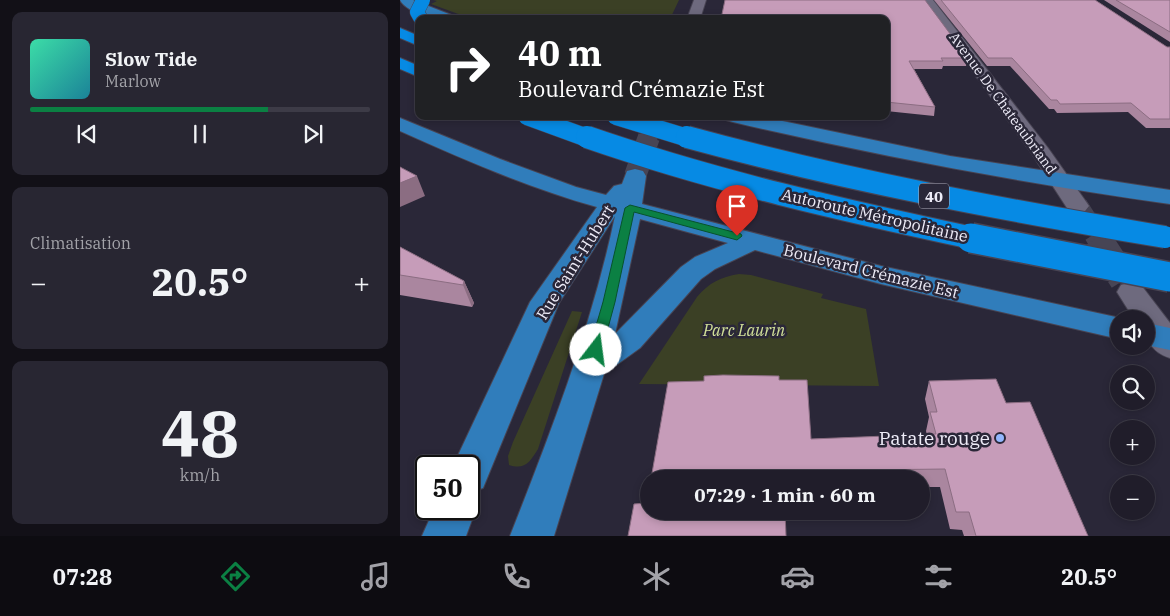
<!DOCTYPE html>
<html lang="fr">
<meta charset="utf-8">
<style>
:root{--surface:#201d2a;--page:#282632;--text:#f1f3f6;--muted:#a2a2a8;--line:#3d3b47;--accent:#0b8043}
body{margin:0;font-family:"IBM Plex Serif",serif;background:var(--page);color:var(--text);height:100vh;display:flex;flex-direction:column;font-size:19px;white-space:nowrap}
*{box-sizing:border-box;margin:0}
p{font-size:16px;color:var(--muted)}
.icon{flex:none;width:28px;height:28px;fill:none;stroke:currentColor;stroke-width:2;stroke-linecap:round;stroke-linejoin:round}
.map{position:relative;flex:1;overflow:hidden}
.side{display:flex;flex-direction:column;gap:12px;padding:12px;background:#121017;width:400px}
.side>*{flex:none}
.banner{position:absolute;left:15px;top:15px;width:475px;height:105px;border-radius:10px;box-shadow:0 2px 8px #0003,0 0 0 1px var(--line);background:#202124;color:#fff;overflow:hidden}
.buttons{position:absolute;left:710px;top:310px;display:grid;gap:10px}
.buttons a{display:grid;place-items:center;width:45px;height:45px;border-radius:50%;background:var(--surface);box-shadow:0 2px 8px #0003,0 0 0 1px var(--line);font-size:25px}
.speed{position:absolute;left:15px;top:455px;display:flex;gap:10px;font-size:25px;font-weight:700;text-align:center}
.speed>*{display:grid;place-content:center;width:65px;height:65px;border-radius:50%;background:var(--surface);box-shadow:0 2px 8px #0003,0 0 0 1px var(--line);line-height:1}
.speed .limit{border:2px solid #111;border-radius:8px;background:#fff;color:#111}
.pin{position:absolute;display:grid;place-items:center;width:42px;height:42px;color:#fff;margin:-51px -21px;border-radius:50% 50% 50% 0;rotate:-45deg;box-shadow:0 0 5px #0007}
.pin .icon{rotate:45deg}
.me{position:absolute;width:55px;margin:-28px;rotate:15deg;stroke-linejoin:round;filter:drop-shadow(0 0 4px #0008)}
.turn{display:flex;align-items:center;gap:18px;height:105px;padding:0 20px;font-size:22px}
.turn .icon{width:65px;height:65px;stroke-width:2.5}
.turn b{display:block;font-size:35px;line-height:42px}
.big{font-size:38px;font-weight:800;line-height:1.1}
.side .tile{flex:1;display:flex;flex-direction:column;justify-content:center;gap:8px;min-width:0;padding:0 18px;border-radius:10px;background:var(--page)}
.side .dial{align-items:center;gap:0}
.dial b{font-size:65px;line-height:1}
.song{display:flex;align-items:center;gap:15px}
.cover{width:60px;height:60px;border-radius:8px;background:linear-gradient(135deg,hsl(160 70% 55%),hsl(190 70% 35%))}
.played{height:5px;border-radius:2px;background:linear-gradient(90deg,var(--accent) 70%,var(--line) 70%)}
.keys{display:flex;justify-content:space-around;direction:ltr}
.heat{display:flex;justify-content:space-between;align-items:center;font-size:28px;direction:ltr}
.trip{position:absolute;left:240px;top:470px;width:290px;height:50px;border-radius:25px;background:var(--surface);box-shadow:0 2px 8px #0003,0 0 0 1px var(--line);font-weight:800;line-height:50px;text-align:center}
.menu{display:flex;height:80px;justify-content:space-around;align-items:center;background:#0d0c11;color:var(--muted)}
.menu .icon{width:35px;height:35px}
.menu .on{color:var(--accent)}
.menu b{font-size:22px;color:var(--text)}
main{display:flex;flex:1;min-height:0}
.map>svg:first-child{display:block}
.green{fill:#3b4025}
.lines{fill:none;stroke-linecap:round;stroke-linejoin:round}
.minor-tunnel-far1{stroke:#474555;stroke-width:22;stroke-dasharray:22 11;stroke-linecap:butt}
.minor-tunnel{stroke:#474555;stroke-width:29;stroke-dasharray:29 14;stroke-linecap:butt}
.major-tunnel-far1{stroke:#474555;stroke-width:18;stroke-dasharray:18 9;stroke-linecap:butt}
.major-tunnel{stroke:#474555;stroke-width:22;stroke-dasharray:22 11;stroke-linecap:butt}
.minor-casing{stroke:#484453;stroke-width:2}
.major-casing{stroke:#484453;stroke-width:2}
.highway-casing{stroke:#484453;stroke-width:2}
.minor{fill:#6e6a7e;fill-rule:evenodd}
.major{fill:#307dbb;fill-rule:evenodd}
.highway{fill:#068ae4;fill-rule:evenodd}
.highway-bridge-far3-casing{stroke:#484453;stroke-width:15;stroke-linecap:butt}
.highway-bridge-far2-casing{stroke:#484453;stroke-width:19;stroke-linecap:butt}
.highway-bridge-far1-casing{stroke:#484453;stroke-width:24;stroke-linecap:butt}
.highway-bridge-casing{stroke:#484453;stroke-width:32;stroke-linecap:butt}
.highway-bridge-far3{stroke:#068ae4;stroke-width:14}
.highway-bridge-far2{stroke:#068ae4;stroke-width:18}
.highway-bridge-far1{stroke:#068ae4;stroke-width:22}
.highway-bridge{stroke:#068ae4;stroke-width:29}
.wall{fill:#aa869f}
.shaded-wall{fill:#8b6d82}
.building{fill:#c69cb9;stroke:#8b6d82}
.route{fill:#0b8043;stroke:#07532c}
.poi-dot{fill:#92b7fd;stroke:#2a2738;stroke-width:2}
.labels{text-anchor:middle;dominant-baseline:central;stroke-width:5;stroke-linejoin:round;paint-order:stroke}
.far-street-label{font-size:14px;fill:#eeecf8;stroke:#2a2738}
.shield{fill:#2a2738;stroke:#b3b1be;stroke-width:1}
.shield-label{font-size:15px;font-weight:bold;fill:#eeecf8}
.street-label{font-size:16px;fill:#eeecf8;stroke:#2a2738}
.park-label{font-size:16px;font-style:italic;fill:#d1e098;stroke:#2a2738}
.near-poi-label{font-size:19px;fill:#eeecf8;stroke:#2a2738;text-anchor:end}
</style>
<main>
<section class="side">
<div class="tile">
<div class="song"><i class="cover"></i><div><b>Slow Tide</b><p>Marlow</p></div></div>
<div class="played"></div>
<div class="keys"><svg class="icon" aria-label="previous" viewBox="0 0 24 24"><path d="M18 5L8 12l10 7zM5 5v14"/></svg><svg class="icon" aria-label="pause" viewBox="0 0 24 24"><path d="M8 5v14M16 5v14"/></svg><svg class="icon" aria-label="next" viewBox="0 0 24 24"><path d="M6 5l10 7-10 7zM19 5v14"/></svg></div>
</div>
<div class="tile"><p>Climatisation</p>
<div class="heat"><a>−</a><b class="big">20.5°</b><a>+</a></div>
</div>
<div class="tile dial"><b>48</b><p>km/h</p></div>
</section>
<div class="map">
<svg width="770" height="536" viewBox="0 0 770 536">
<rect width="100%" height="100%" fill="#2a2738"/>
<path class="green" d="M 33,0 L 279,0 L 270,19 L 72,19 L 31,4 L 37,1 Z
M 339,274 L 351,275 L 423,294 L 421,298 L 466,309 L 479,386 L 239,384 L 297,297 C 309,283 320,277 339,274 Z
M 172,311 L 182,312 L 138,449 C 130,462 125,470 109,465 L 108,456 L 113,442 Z"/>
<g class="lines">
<path class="minor-tunnel-far1" d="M 677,206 L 698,239"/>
<path class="minor-tunnel" d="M 697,238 L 724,280"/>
<path class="major-tunnel-far1" d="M 248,139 L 256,116"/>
<path class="major-tunnel" d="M 235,176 L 249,137"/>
<g class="minor-casing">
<path id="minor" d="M 294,0 L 306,0 L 300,19 L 287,19 Z
M 521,0 L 533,0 L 648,148 L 689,206 L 685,211 L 677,213 L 669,211 L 632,154 Z
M 731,282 L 741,285 L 770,323 L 770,358 C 749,351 746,339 746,319 L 734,319 L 717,292 L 721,285 Z"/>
</g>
<g class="major-casing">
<path id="major" d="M 0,0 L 13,0 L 54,16 L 55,19 C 40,19 8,15 0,0 Z
M 324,116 L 358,116 L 550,156 L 770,190 L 770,204 C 623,183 477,156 333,122 L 326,120 Z
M 0,118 L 100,159 L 176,187 L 206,195 L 214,186 L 222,184 L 227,171 L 235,169 L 243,171 L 246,176 L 242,204 L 481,266 L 725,319 L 719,319 L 719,339 L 481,284 L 355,250 L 315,269 L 301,279 L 240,348 L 204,374 L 154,536 L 110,536 C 151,432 192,326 215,216 L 159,303 L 83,488 L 69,493 L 69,466 L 53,466 L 130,302 L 197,207 C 129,188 65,160 0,131 ZM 240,219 L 328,243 L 295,257 L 281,267 L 215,334 Z
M 746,323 L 770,328 L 770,350 L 746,345 Z
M 69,495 L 76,509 L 66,536 L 22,536 L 34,509 L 69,509 Z"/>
</g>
<g class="highway-casing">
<path id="highway" d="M 0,28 L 19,36 L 19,46 L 0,38 Z
M 0,58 L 19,66 L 19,77 L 0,69 Z"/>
</g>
<use href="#minor" class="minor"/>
<use href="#major" class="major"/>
<use href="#highway" class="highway"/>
<g class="highway-bridge-far3-casing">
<path id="highway-bridge-far3" d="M 21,19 L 17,12 L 23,0"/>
</g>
<g class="highway-bridge-far2-casing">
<path id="highway-bridge-far2" d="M 127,116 L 190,139
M 216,116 L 291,139"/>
</g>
<g class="highway-bridge-far1-casing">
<path id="highway-bridge-far1" d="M 187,137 C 314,181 446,211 577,239
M 287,137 C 444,180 604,210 765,237"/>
</g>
<g class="highway-bridge-casing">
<path id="highway-bridge" d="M 571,238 L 770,277"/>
</g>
<use href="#highway-bridge-far3" class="highway-bridge-far3"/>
<use href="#highway-bridge-far2" class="highway-bridge-far2"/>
<use href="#highway-bridge-far1" class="highway-bridge-far1"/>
<use href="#highway-bridge" class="highway-bridge"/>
</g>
<path class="wall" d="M 534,0 L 695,0 L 767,47 L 770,47 L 770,128 L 746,128 L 728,112 L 657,113 L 654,109 L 649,109 L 610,66 L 587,66 Z
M 704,0 L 770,0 L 770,42 Z
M 486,19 L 568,58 L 566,66 L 543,66 L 542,69 L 514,69 L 535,107 L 534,116 L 486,111 Z
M 0,247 L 64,281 L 74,303 L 72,307 L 0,295 Z
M 379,380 L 411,439 L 527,435 L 526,431 L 529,417 L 525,399 L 529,381 L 606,403 L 688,536 L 564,536 L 562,530 L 550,529 L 540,487 L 521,487 L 521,479 L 251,479 Z"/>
<path class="shaded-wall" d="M 17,176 L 25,196 L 0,207 L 0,183 Z
M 64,281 L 74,303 L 72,307 L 63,285 Z"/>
<path class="building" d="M 325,0 L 525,0 L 568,58 L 541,58 L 543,61 L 509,61 L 535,107 L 486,102 L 486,19 L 321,19 Z
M 541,0 L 695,0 L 767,47 L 770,47 L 770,119 L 750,119 L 731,103 L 660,104 L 657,100 L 651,100 L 612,58 L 588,58 Z
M 716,0 L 770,0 L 770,32 Z
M 0,167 L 17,176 L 0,183 Z
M 0,247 L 64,281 L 63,285 L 0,275 Z
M 323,375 L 379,376 L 379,380 L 407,380 L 411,439 L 536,434 L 530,412 L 537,412 L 529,381 L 596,379 L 606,403 L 630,402 L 688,536 L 576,536 L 569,512 L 556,512 L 545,469 L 384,471 L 385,479 L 251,479 L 268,382 L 304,381 L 304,376 Z
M 249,491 L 249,511 L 385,511 L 386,536 L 228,536 L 234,504 L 247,503 Z"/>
<path class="route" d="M 230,205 L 341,234 L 342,236 L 337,240 L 234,212 L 215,302 L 202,350 L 200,353 L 191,353 L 189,350 L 203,302 L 225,208 Z"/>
<circle class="poi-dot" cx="600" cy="438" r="5"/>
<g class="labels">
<g class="far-street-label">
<text transform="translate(603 103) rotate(54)">Avenue De Chateaubriand</text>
</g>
<rect class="shield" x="519" y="183.5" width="30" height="25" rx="4"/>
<g class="shield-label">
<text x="534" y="196">40</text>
</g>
<g class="street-label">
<text transform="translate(475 215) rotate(13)">Autoroute Métropolitaine</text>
<text transform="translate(175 262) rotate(-58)">Rue Saint-Hubert</text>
<text transform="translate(471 271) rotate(14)">Boulevard Crémazie Est</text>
</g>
<g class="park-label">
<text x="344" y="330">Parc Laurin</text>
</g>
<g class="near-poi-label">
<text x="590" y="438">Patate rouge</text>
</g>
</g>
</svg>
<div class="buttons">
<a><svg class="icon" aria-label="sound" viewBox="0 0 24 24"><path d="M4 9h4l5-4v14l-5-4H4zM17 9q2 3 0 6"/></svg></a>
<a><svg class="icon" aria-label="search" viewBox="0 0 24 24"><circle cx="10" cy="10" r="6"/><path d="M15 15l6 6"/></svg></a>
<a>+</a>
<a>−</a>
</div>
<div class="speed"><div class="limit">50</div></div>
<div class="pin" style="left:337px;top:236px;background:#d93025"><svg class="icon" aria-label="arrive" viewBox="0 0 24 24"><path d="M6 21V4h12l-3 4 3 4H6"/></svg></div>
<svg class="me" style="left:196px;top:350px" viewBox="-20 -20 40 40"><circle r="19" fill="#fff"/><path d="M0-13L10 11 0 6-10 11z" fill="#0b8043"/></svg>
<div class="trip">07:29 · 1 min · 60 m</div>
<div class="banner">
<div class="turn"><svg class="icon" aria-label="right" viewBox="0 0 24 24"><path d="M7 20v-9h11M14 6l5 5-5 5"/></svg><div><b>40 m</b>Boulevard Crémazie Est</div></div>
</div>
</div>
</main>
<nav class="menu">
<b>07:28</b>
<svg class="icon on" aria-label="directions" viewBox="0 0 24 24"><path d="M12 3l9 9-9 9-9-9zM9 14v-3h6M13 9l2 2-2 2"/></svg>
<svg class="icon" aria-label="music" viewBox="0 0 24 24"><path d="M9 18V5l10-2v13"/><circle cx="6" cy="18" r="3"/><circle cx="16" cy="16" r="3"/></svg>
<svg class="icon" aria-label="phone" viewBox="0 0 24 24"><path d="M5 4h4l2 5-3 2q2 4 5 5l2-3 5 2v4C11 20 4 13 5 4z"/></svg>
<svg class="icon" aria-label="climate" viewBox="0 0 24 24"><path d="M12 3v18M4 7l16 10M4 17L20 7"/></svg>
<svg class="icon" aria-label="car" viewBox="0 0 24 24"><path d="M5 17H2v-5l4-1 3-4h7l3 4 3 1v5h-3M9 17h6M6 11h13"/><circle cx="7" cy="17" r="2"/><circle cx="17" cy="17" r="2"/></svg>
<svg class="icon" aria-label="filters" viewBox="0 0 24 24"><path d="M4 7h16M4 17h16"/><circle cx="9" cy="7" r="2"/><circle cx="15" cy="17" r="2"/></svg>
<b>20.5°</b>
</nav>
